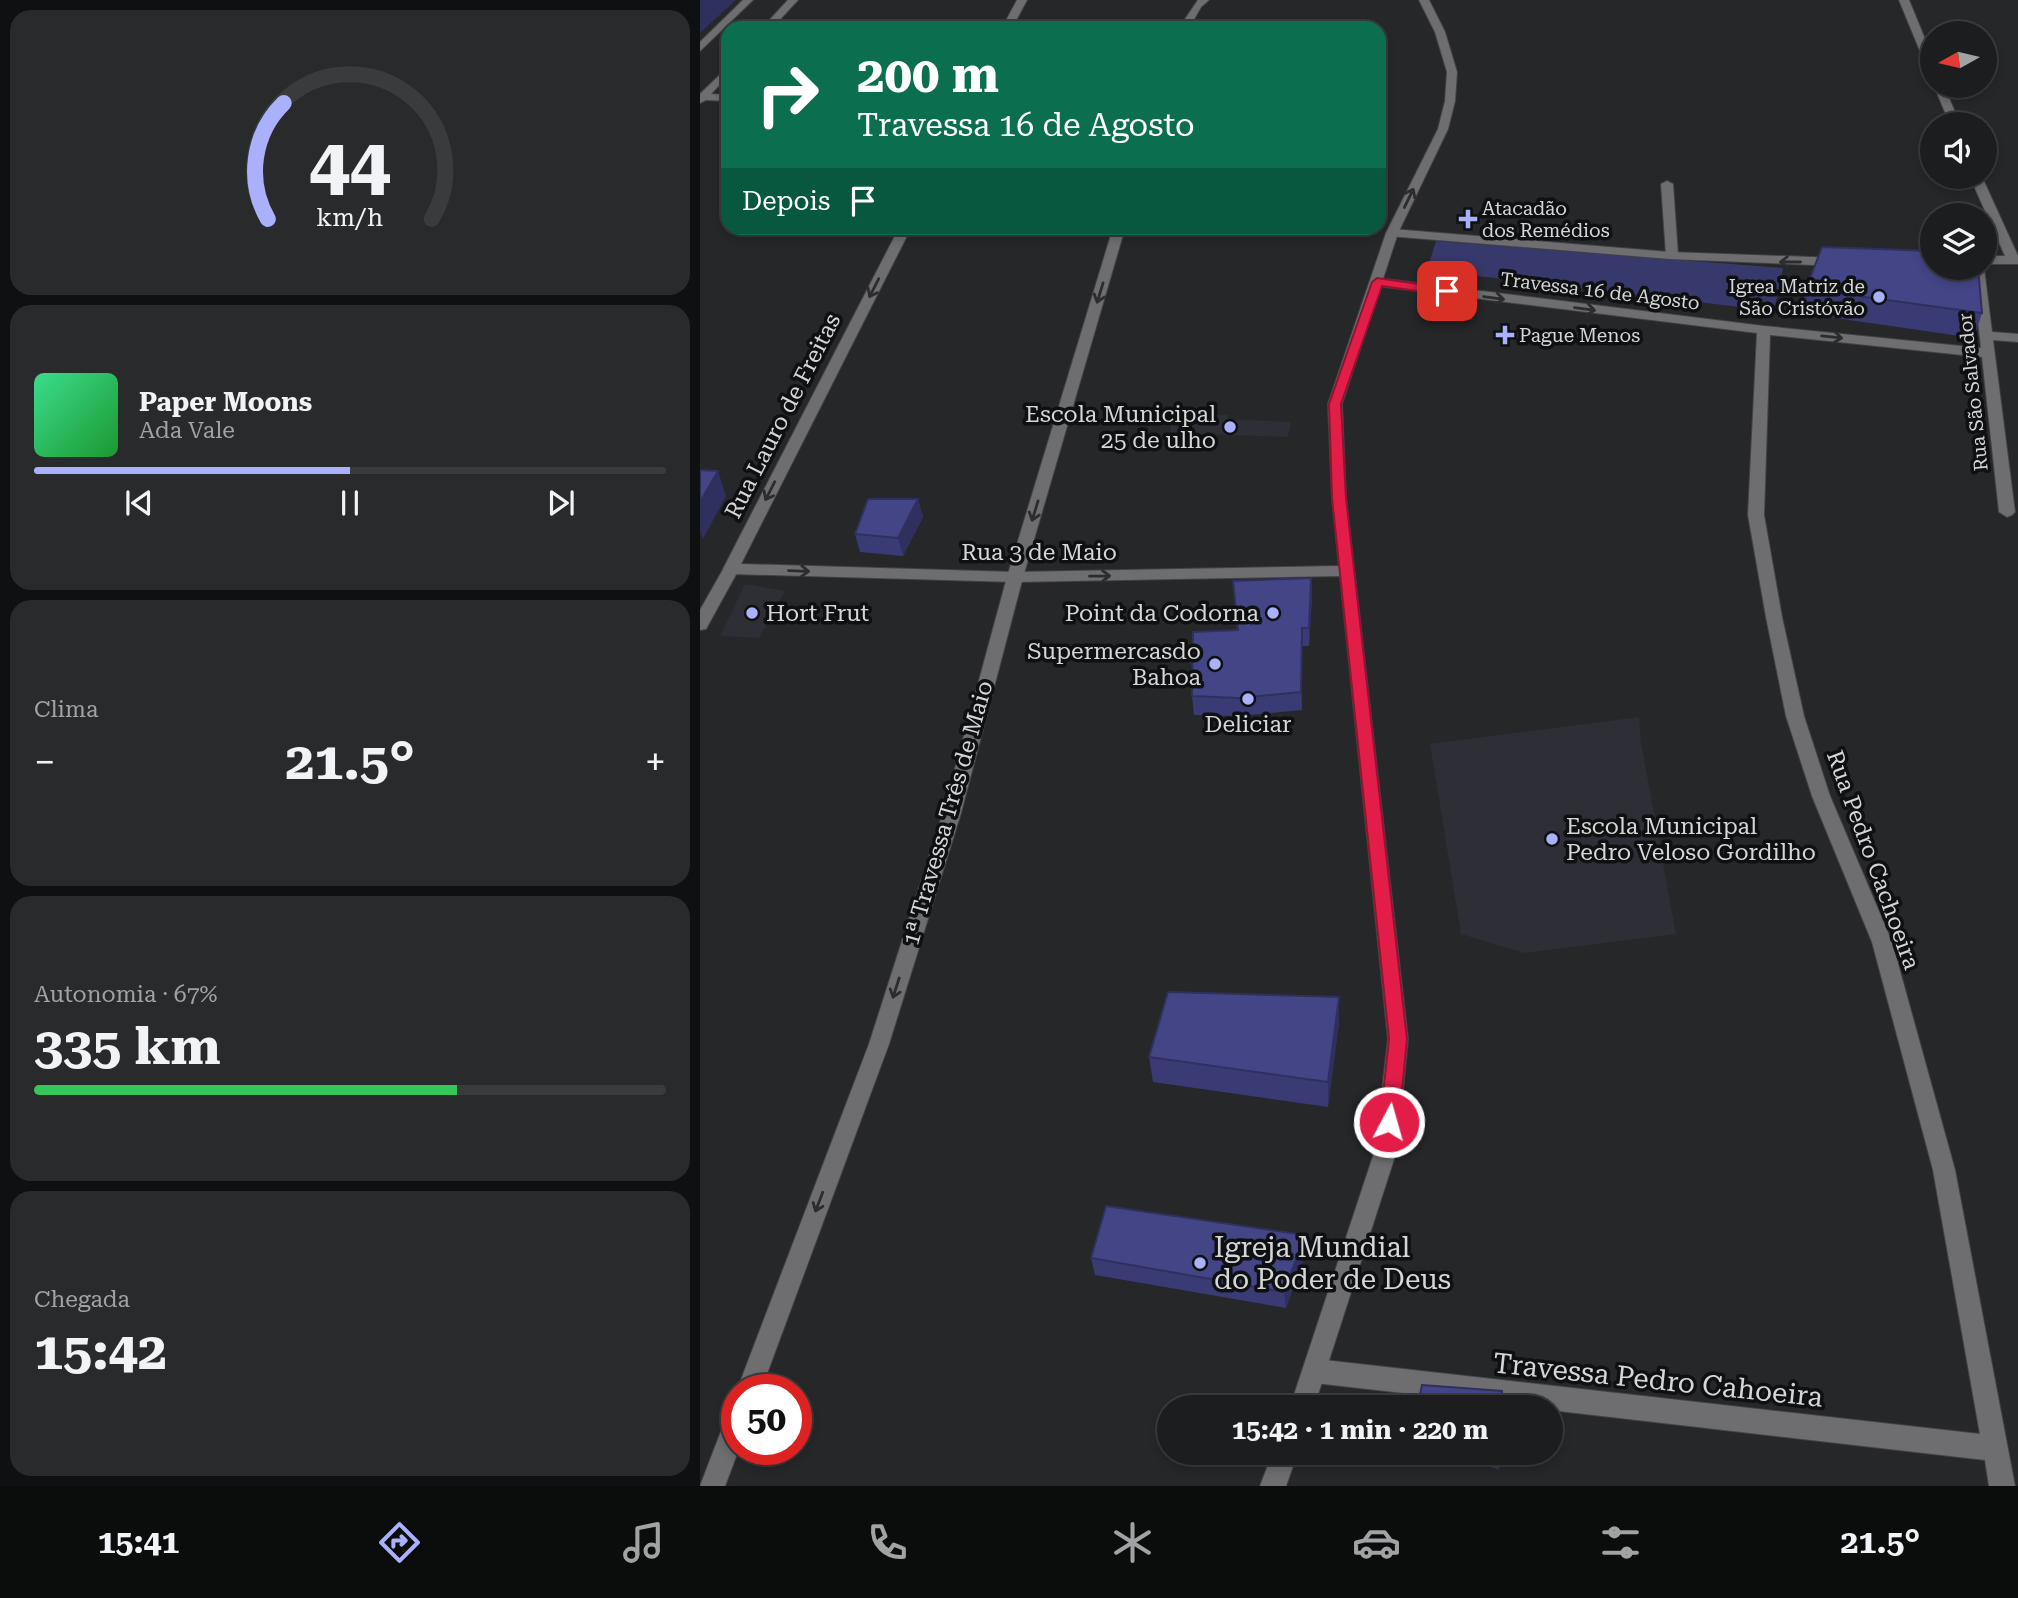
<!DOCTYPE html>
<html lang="pt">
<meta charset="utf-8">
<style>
:root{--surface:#1c1d1f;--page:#292a2c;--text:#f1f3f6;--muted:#a0a2a4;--line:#3a3b3d;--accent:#aab0fb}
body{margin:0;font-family:"Roboto Serif",serif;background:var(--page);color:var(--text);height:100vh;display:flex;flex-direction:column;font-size:26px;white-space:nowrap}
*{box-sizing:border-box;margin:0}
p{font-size:23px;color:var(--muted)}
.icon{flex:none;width:38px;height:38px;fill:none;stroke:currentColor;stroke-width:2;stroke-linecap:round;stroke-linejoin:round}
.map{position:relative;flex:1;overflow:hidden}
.panel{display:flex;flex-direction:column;gap:10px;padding:10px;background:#0f1011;width:700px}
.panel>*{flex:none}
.banner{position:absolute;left:21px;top:21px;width:665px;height:214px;border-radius:21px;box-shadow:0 4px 10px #0003,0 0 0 2px var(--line);background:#0b6e4f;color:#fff;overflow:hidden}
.needle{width:46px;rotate:262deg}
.controls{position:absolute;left:1220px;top:21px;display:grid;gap:14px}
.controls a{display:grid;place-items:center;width:77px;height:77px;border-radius:50%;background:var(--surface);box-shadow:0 4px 10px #0003,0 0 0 2px var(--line);font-size:35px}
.speed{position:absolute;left:21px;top:1374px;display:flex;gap:14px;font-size:35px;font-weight:700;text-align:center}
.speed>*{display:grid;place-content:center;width:91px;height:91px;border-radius:50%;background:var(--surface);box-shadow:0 4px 10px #0003,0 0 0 2px var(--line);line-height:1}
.speed .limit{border:10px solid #d22;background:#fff;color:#111}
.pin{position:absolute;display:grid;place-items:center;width:60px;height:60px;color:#fff;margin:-30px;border-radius:14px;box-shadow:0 4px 10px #0006}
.me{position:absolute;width:77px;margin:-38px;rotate:6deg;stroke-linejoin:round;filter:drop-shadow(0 0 5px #0008)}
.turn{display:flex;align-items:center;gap:24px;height:147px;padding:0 21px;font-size:32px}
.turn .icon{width:91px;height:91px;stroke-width:2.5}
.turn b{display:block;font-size:49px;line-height:60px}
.then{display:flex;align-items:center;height:66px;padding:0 21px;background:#0003;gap:14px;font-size:26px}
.big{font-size:52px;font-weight:700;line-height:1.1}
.panel .widget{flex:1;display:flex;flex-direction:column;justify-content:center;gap:10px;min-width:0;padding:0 24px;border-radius:21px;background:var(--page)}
.panel .dial{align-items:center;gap:0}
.dial svg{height:182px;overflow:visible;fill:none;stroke:var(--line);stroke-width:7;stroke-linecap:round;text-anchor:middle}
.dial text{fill:var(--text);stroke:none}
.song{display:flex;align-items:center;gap:21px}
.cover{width:84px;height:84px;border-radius:10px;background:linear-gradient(135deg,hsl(150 70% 55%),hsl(130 70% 35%))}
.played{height:7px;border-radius:4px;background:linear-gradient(90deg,var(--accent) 50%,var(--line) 50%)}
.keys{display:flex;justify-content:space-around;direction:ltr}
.heat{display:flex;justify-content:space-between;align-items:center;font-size:38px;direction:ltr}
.charge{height:10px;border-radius:5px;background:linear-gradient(90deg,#34c759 67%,var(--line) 0)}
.trip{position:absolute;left:457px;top:1395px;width:406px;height:70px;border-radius:35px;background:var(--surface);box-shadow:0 4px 10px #0003,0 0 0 2px var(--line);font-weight:700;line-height:70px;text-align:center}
.tabs{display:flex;height:112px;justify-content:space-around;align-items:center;background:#0b0c0c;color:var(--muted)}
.tabs .icon{width:49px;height:49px}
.tabs .active{color:var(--accent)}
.tabs b{font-size:32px;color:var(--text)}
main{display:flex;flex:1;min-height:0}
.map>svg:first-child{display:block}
.built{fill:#2d2e36}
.green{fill:#37386c}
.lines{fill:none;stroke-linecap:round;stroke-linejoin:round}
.service-casing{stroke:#424345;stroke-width:2}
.minor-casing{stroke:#424345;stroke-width:2}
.tertiary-casing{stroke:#424345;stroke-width:2}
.secondary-casing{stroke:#424345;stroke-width:2}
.service{fill:#6e6e71;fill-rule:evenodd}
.minor{fill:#6e6e71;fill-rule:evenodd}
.tertiary{fill:#6e6e71;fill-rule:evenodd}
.secondary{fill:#6e6e71;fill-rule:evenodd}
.wall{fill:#3a3b74}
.shaded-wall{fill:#30305e}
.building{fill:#444587;stroke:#30305e;stroke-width:2}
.oneway{stroke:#2c2c2e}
.route{fill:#e11d48;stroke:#92132f;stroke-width:2}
.poi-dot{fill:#aab0fb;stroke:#0f1011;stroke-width:2.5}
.labels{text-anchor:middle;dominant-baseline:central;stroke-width:7;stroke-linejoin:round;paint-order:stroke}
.far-poi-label{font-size:19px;fill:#d5d6d7;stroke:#0f1011;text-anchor:start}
.far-street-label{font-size:19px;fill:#d5d6d7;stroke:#0f1011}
.poi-label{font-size:23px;fill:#d5d6d7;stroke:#0f1011;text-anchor:end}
.street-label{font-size:23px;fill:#d5d6d7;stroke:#0f1011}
.near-poi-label{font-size:28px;fill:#d5d6d7;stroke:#0f1011;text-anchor:start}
.near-street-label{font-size:28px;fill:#d5d6d7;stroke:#0f1011}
</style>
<main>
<section class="panel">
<div class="widget dial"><svg viewBox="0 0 100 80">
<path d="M14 69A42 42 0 1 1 86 69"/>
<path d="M14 69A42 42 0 0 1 21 18" stroke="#aab0fb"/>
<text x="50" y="56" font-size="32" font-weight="700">44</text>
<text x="50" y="72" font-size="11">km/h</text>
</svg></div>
<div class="widget">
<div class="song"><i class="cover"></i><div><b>Paper Moons</b><p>Ada Vale</p></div></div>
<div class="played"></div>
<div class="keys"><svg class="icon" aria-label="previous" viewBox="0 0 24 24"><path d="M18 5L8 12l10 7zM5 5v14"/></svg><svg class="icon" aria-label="pause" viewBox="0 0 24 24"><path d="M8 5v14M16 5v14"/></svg><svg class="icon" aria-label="next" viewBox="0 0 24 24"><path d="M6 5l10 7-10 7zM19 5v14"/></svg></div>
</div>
<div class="widget"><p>Clima</p>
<div class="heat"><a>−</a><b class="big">21.5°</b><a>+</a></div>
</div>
<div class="widget"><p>Autonomia · 67%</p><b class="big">335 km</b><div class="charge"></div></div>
<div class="widget"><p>Chegada</p><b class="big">15:42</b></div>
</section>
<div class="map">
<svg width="1318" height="1486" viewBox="0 0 1318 1486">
<rect width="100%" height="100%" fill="#262729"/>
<path class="built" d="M 473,414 L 527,415 L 528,419 L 591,422 L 588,437 L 470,433 Z
M 45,584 L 85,591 L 59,638 L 20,636 Z
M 939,717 L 941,742 L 976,934 L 824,953 L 761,934 L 730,744 Z"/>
<path class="green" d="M 736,241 L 1083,268 L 1074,311 L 727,270 Z"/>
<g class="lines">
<g class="service-casing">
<path id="service" d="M 43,0 L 53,0 L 0,51 L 0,42 Z
M 967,181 L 973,184 L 978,255 L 972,259 L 966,255 L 961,184 Z"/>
</g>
<g class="minor-casing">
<path id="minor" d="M 88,0 L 98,0 L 72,28 L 62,28 Z
M 498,0 L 509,0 L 501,7 L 489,28 L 479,28 Z
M 1199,0 L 1209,0 L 1232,56 L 1232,71 L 1227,68 Z
M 28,67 L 28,76 L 11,94 L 28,95 L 28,101 L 6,100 L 0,103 L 0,94 Z
M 1234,86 L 1244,86 L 1260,124 L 1250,124 Z
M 1270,177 L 1282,177 L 1318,256 L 1318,264 L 1284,264 L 1284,256 L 1305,256 Z
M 413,228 L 425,228 L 323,577 L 261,813 L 189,1044 L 61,1390 L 37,1390 L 169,1044 L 243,813 L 307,577 Z
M 692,229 L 970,252 L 1138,258 L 1144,262 L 1138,266 L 970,259 L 688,236 L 686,233 Z
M 1272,268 L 1284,268 L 1292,332 L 1318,334 L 1318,342 L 1293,340 L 1315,512 L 1312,515 L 1307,517 L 1299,512 L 1282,357 L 1070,335 L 1064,515 L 1082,617 L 1104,716 L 1130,796 L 1192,942 L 1255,1170 L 1315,1486 L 1289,1486 L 1285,1460 L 850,1410 L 850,1407 L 826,1407 L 615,1383 L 606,1379 L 603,1371 L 606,1363 L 615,1359 L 1280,1434 L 1233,1170 L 1172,942 L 1112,796 L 1086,716 L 1066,617 L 1048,515 L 1057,333 L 677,286 L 671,282 L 677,278 L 1064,326 L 1281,348 Z
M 37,1410 L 37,1449 L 39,1449 L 25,1486 L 0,1486 L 28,1413 Z"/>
</g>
<g class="tertiary-casing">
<path id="tertiary" d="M 31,564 L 39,569 L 6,629 L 0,630 L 0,610 L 25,566 Z"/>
</g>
<g class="secondary-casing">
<path id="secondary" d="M 317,0 L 327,0 L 312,28 L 302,28 Z
M 719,0 L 729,0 L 745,32 L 757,72 L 755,101 L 748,129 L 698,233 L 642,404 L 646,498 L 708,1039 L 697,1150 L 614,1407 L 590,1407 L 675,1150 L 688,1039 L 640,576 L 315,582 L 31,574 L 23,569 L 199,228 L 211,228 L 41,564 L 315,572 L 639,566 L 632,498 L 628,404 L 686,233 L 738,129 L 745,101 L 747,72 L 735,32 Z
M 573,1452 L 598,1452 L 586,1486 L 560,1486 Z"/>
</g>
<use href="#service" class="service"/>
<use href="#minor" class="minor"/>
<use href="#tertiary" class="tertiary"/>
<use href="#secondary" class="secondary"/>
</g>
<path class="wall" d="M 1106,289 L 1282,313 L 1274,338 L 1101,313 Z
M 218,499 L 223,517 L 203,556 L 160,552 L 155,534 Z
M 611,578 L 612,596 L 609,646 L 602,646 L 602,710 L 540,716 L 494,715 L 492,696 L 537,630 L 533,581 Z
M 639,1022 L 628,1107 L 453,1082 L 449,1057 Z
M 605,1235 L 606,1252 L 586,1308 L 395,1275 L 391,1258 Z
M 726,1452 L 801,1452 L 799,1469 Z"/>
<path class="shaded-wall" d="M 0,0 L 36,0 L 0,33 Z
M 18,471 L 26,496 L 3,539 L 0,532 L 0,502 Z
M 218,499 L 223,517 L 203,556 L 198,538 Z
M 611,578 L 612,596 L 609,646 L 609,628 Z
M 602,628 L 602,710 L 601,692 Z
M 639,997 L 639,1022 L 628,1107 L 628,1082 Z
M 605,1235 L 606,1252 L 586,1308 L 584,1292 Z"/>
<path class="building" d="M 1122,247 L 1232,251 L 1232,268 L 1278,268 L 1282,313 L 1106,289 Z
M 0,470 L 18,471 L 0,502 Z
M 168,499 L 218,499 L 198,538 L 155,534 Z
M 611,578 L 609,628 L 602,628 L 601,692 L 539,698 L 492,696 L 493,632 L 538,630 L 533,581 Z
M 468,992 L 639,997 L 628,1082 L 449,1057 Z
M 406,1206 L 605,1235 L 584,1292 L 391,1258 Z
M 722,1385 L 802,1391 L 802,1407 L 717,1407 Z"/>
<defs><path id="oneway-shaft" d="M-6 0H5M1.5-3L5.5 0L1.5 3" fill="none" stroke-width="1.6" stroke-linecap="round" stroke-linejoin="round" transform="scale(1.75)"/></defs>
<g class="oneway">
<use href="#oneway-shaft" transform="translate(709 198) rotate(-64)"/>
<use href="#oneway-shaft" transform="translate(1090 262) rotate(-180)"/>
<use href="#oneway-shaft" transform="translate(174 288) rotate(117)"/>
<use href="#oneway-shaft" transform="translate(400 293) rotate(107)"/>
<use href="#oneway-shaft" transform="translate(794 298) rotate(8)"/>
<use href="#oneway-shaft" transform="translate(885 309) rotate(7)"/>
<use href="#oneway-shaft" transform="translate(1132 337) rotate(6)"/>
<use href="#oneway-shaft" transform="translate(70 491) rotate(117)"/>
<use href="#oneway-shaft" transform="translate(335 511) rotate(107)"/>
<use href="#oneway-shaft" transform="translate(99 571) rotate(2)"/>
<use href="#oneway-shaft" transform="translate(400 576) rotate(-1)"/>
<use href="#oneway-shaft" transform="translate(196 988) rotate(108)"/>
<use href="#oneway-shaft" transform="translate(119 1202) rotate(111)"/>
</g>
<path class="route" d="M 677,278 L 747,288 L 753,291 L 747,295 L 682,286 L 641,404 L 646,498 L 707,1039 L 699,1122 L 696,1128 L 689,1131 L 682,1128 L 680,1122 L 689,1039 L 632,498 L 629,404 L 672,282 Z"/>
<g class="poi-dot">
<path d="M764.5 208.5h7v7h7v7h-7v7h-7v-7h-7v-7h7z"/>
<circle cx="1179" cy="297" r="7"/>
<path d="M801.5 324.5h7v7h7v7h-7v7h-7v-7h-7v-7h7z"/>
<circle cx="530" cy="427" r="7"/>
<circle cx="52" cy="613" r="7"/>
<circle cx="573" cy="613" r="7"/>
<circle cx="515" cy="664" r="7"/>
<circle cx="548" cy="699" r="7"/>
<circle cx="852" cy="839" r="7"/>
<circle cx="500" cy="1263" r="7"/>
</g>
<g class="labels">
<g class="far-poi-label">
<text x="782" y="208">Atacadão<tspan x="782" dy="22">dos Remédios</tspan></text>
<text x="1165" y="286" text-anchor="end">Igrea Matriz de<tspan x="1165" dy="22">São Cristóvão</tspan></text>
<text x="819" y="335">Pague Menos</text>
</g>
<g class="far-street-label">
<text transform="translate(900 291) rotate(7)">Travessa 16 de Agosto</text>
<text transform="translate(1273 392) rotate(-96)">Rua São Salvador</text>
</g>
<g class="poi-label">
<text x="516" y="414">Escola Municipal<tspan x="516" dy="26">25 de ulho</tspan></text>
<text x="66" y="613" text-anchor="start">Hort Frut</text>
<text x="559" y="613">Point da Codorna</text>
<text x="501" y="651">Supermercasdo<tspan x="501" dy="26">Bahoa</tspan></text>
<text x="548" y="724" text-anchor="middle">Deliciar</text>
<text x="866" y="826" text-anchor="start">Escola Municipal<tspan x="866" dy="26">Pedro Veloso Gordilho</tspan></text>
</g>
<g class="street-label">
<text transform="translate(83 416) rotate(-63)">Rua Lauro de Freitas</text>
<text x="339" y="552">Rua 3 de Maio</text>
<text transform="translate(248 813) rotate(-74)">1ª Travessa Três de Maio</text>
<text transform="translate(1173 860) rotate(70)">Rua Pedro Cachoeira</text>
</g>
<g class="near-poi-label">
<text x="514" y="1247">Igreja Mundial<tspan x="514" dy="32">do Poder de Deus</tspan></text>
</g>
<g class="near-street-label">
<text transform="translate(958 1380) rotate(6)">Travessa Pedro Cahoeira</text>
</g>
</g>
</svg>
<div class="controls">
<a><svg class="needle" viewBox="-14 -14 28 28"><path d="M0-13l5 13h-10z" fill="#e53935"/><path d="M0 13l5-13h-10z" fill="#a0a2a4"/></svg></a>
<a><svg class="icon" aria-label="sound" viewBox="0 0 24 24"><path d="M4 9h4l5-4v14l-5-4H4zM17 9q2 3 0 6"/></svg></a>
<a><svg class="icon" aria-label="layers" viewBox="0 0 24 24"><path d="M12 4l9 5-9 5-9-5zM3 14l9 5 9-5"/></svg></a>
</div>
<div class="speed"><div class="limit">50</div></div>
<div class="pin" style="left:747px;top:291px;background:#d93025"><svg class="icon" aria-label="arrive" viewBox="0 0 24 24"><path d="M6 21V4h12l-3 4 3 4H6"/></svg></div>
<svg class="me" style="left:689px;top:1122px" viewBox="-20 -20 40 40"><circle r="17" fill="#e11d48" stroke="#fff" stroke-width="3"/><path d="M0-11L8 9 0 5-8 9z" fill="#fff"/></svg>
<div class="trip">15:42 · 1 min · 220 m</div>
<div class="banner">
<div class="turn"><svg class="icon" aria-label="right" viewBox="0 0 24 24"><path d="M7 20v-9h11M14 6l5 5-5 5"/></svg><div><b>200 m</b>Travessa 16 de Agosto</div></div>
<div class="then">Depois<svg class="icon" aria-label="arrive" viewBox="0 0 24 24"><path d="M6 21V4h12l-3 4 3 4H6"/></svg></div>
</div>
</div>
</main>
<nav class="tabs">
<b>15:41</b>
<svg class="icon active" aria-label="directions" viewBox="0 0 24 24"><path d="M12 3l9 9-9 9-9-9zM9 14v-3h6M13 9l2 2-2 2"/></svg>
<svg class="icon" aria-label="music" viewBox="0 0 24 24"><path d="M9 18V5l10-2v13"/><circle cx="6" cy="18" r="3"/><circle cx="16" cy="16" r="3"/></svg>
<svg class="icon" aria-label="phone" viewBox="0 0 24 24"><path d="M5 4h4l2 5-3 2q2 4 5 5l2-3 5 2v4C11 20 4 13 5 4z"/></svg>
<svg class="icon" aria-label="climate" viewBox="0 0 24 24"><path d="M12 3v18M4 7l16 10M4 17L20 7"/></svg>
<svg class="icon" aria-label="car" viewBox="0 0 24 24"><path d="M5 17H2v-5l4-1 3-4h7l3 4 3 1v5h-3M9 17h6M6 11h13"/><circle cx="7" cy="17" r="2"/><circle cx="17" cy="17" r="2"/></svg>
<svg class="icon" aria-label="filters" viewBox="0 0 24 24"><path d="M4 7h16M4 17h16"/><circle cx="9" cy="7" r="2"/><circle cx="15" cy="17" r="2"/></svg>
<b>21.5°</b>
</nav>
